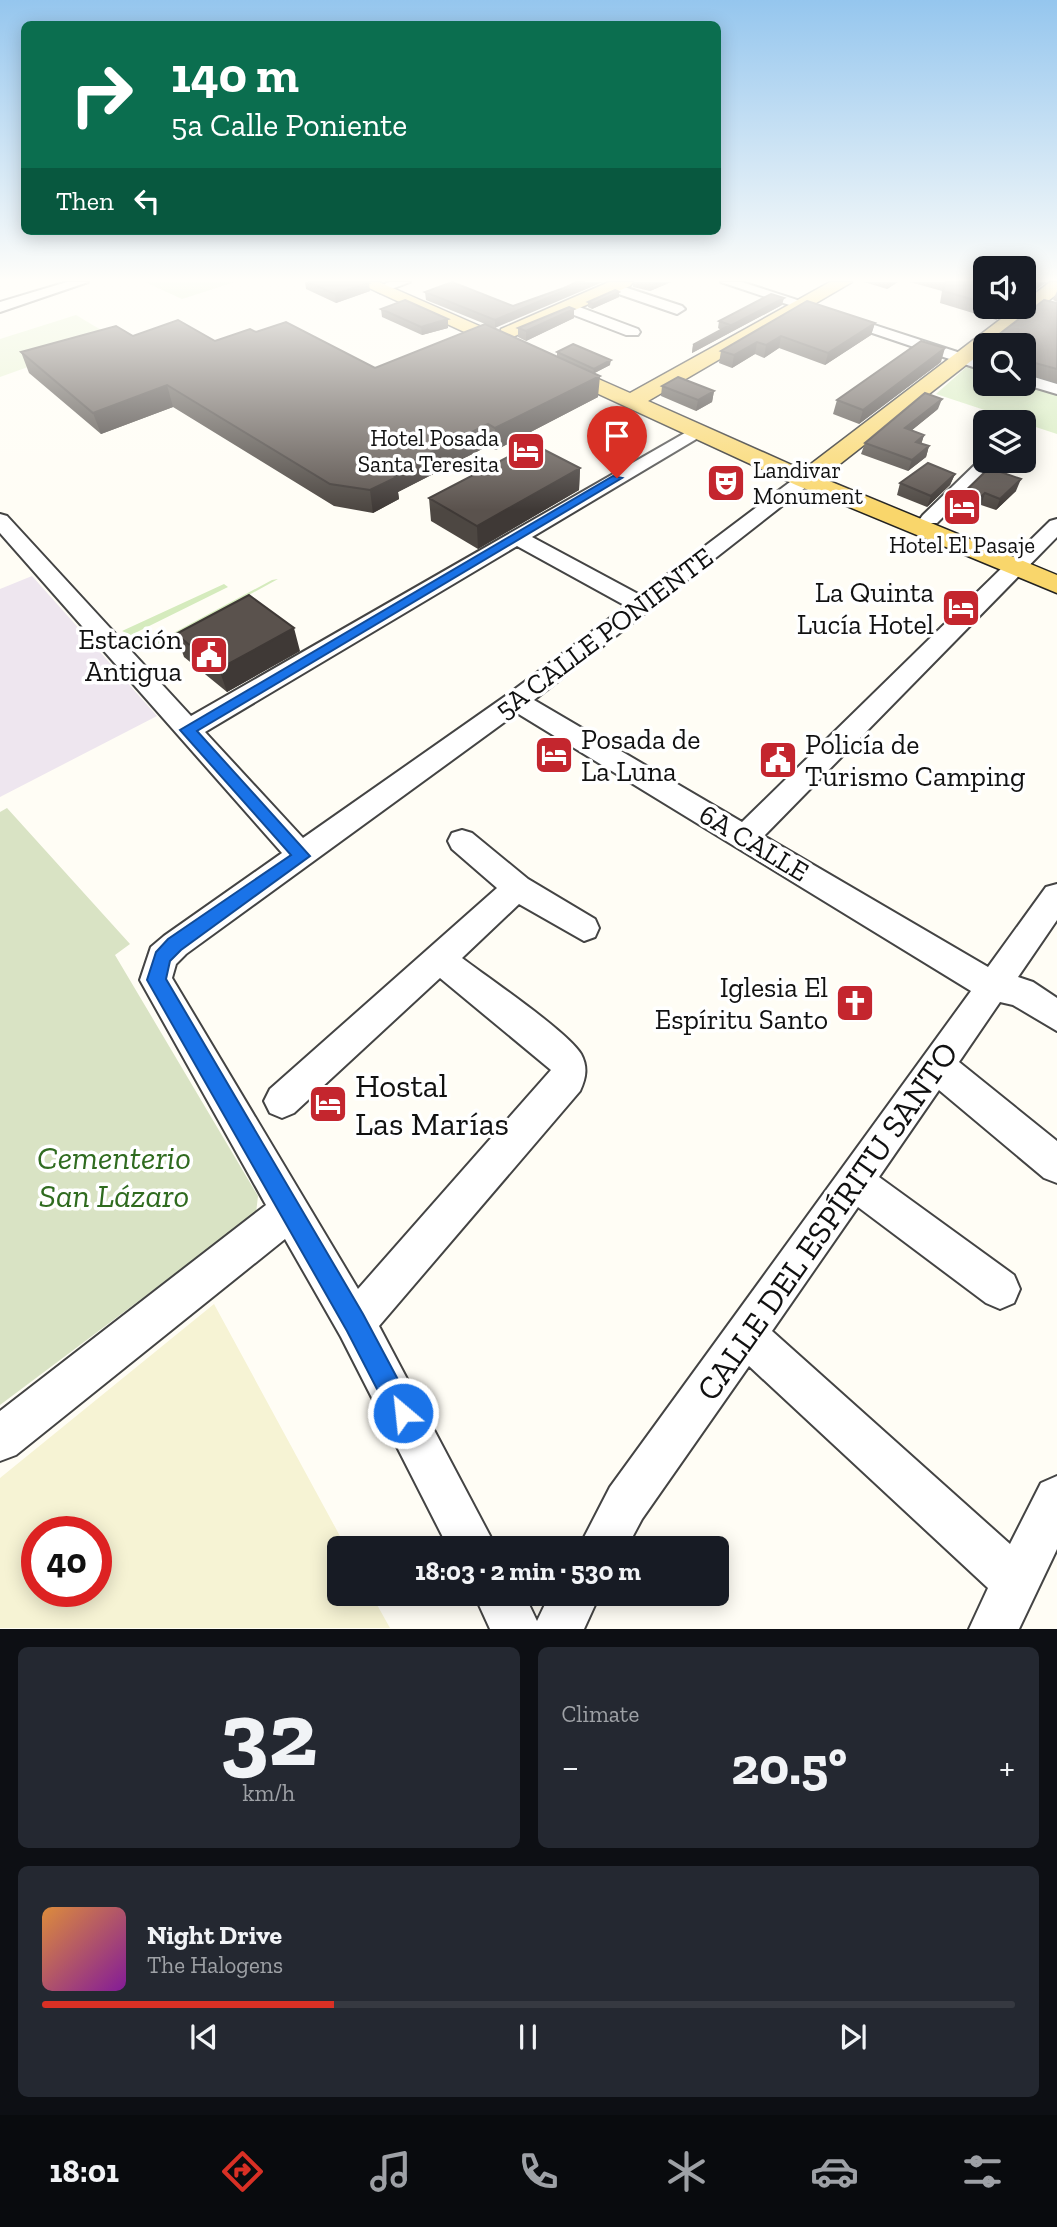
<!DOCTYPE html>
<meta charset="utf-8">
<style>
:root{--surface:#171b24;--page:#242831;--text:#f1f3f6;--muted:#9ea1a6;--line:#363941;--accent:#d93025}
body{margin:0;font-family:"Zilla Slab",serif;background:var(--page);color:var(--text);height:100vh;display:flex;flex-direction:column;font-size:26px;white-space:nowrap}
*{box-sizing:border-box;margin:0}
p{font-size:23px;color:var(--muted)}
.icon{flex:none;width:38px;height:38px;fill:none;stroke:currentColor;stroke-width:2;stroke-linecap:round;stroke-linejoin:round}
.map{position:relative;height:1629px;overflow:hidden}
.details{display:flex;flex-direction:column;gap:18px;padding:18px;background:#0d0f14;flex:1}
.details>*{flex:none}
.top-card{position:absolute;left:21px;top:21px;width:700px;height:214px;border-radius:10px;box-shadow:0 4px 18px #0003;background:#0b6e4f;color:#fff;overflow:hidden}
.tools{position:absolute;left:973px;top:256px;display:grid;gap:14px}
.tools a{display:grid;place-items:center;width:63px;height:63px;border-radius:10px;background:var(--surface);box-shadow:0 4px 18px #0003;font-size:35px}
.speed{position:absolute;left:21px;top:1516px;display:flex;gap:14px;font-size:35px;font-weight:700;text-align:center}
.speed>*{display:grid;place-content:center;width:91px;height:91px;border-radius:50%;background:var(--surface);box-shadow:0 4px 18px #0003;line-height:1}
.speed .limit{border:10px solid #d22;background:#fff;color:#111}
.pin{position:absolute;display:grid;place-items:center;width:60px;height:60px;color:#fff;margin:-72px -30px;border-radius:50% 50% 50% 0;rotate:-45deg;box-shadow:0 0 7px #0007}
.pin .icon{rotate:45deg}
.me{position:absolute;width:77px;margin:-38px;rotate:332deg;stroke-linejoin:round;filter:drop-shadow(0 0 5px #0008)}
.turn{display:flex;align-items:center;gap:24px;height:147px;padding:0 35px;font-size:32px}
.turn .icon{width:91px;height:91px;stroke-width:2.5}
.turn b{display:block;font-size:49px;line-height:60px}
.then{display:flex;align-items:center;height:66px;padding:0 35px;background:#0003;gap:14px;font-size:26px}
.big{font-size:52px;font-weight:700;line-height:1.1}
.details .tile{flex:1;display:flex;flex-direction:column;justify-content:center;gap:10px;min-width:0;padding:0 24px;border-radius:10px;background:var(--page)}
.details .dial{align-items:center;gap:0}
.dial b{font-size:91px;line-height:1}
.song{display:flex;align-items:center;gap:21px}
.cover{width:84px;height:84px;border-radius:10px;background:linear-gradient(135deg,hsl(30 70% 55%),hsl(290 70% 35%))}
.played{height:7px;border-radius:4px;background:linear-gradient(90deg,var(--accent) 30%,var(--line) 30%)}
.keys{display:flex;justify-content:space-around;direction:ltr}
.heat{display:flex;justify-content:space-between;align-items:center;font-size:38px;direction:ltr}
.details .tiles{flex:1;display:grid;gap:18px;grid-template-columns:1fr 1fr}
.tile:last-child{grid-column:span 2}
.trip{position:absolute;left:327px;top:1536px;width:402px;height:70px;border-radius:10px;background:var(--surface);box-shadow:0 4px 18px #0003;font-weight:700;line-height:70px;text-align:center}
.menu{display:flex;height:112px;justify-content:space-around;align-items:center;background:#090b0e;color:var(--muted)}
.menu .icon{width:49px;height:49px}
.menu .active{color:var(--accent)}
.menu b{font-size:32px;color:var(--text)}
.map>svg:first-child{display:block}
.industrial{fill:#eee6ef}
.farmland{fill:#f6f3d4;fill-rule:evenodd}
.green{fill:#d5ebbd}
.cemetery{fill:#d9e3c4}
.pitch{fill:#e6f2cf}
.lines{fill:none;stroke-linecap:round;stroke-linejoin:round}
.minor-casing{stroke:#444;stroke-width:4}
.major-casing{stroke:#222;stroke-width:3}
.minor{fill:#fff;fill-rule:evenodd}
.major{fill:#f9d66b;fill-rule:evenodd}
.wall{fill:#4d4742}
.shaded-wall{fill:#3f3936}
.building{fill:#5a524d;stroke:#3f3936;stroke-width:2}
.route{fill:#1a73e8;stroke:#114b97;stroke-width:2}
.labels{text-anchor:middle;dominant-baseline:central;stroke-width:7;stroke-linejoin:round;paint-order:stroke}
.far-poi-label{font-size:23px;fill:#111;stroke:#fff;text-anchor:end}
.poi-label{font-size:28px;fill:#111;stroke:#fff;text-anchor:end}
.street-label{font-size:28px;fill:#111;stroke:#fff}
.near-poi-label{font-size:33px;fill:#111;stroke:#fff;text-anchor:start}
.near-park-label{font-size:33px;font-style:italic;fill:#2f6b1f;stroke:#fff}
.near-street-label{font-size:33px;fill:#111;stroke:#fff}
</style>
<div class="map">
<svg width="1057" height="1629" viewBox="0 0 1057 1629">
<rect width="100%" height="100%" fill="#fffdf5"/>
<path class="industrial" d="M 32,576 L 157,716 L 0,797 L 0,589 Z"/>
<path class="farmland" d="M 214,1304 L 347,1549 L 340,1549 L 340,1594 L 371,1594 L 390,1628 L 0,1628 L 0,1478 ZM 37,1531 L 96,1531 L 96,1591 L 37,1591 Z"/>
<path class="green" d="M 145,282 L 235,282 L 182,299 Z
M 970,364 L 985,369 L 985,383 L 1024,381 L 1057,392 L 1057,434 L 936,394 Z
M 278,579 L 156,646 L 151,645 L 272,580 Z
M 224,584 L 228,587 L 131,635 L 122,631 Z"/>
<path class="cemetery" d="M 7,808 L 130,944 L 115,955 L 258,1196 L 256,1213 L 0,1405 L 0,812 Z"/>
<path class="pitch" d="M 76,315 L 111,336 L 109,338 L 0,377 L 0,339 Z"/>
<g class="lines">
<g class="minor-casing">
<path id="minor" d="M 67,282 L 88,282 L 0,312 L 0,302 Z
M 389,282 L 410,282 L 381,293 L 374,289 Z
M 721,282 L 742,282 L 985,361 L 985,371 Z
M 612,283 L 682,306 L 685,309 L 677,314 L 607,290 L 607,284 Z
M 566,302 L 638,329 L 640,332 L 638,335 L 626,335 L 561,310 L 558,307 Z
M 1024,374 L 1057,384 L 1057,394 L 1020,383 L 1024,383 Z
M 697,426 L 703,427 L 706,431 L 703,435 L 532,537 L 640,595 L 798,476 L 812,476 L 815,480 L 534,700 L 742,822 L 1050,521 L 1057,519 L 1057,537 L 764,836 L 988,967 L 1046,887 L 1057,884 L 1057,920 L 1018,977 L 1033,982 L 1057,998 L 1057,1031 L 1013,1005 L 1000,1002 L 959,1062 L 1057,1141 L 1057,1183 L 1044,1178 L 939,1090 L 879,1177 L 1014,1275 L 1020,1289 L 1014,1303 L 1000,1309 L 986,1303 L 858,1207 L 772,1331 L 1010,1544 L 1041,1483 L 1057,1476 L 1057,1549 L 1019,1629 L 969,1629 L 988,1588 L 749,1366 L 642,1519 L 626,1549 L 578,1549 L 610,1487 L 971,991 L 517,713 L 186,954 L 176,964 L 172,978 L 358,1289 L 551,1070 L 440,978 L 294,1113 L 282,1118 L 270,1113 L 264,1101 L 270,1089 L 497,888 L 452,849 L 448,841 L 452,833 L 462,830 L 472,833 L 528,879 L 595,919 L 599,928 L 595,937 L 584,941 L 519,904 L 462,958 C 487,977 568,1032 581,1054 C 588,1067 586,1078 580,1091 L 379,1326 L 497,1549 L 449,1549 L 341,1337 L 285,1239 L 16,1455 L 0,1461 L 0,1411 L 266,1205 L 140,980 L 151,947 L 164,936 L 282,853 L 0,533 L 0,514 L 7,516 L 191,716 ZM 517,546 L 626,606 L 507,695 L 303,838 L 205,732 Z
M 984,456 L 985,460 L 1000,460 L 937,523 L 923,523 L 920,519 L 923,515 Z
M 474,1594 L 524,1594 L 537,1621 L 550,1594 L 600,1594 L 584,1629 L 490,1629 Z"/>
</g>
<g class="major-casing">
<path id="major" d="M 356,282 L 379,282 L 500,335 L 501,329 L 609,282 L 633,282 L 630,286 L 508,339 L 630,393 L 830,282 L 852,282 L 648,401 L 803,470 L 1018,306 L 1024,306 L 1024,302 L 1050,282 L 1057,282 L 1057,294 L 992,345 L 985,345 L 985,350 L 822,478 L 1057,575 L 1057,593 L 796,485 Z"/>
</g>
<use href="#minor" class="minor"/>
<use href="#major" class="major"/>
</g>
<path class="wall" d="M 305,282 L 367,282 L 370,291 L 336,303 L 306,289 Z
M 633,282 L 671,282 L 650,291 L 633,287 Z
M 864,282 L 898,282 L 887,289 Z
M 910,282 L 985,282 L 985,306 L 1017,306 L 996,320 L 940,303 L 942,291 Z
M 1024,282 L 1046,282 L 1030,294 L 1025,293 Z
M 1057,291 L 1057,302 L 1053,300 Z
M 425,292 L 513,306 L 495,328 L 426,300 Z
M 619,297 L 592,309 L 588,307 L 588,302 Z
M 807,301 L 875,323 L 871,335 L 825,365 L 779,348 L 764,358 L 755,354 L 732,368 L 719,363 L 721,351 Z
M 1057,303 L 1057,383 L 1024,373 L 1024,345 L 985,345 L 985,361 L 981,357 L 985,345 Z
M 782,305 L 692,353 L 693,345 L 721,330 L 718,328 L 719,321 Z
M 381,309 L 448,328 L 422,335 L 382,317 Z
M 574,309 L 574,318 L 526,341 L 518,337 L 518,328 Z
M 133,336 L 215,341 L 375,368 L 557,356 L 557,352 L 610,365 L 594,373 L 598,397 L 496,450 L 488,446 L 398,492 L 399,499 L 373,513 L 334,506 L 173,407 L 101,434 L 29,373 L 21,352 Z
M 941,362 L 859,424 L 833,414 L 837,400 Z
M 662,386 L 714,391 L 712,402 L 696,411 L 661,396 Z
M 938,409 L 912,430 L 924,435 L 921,444 L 929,446 L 926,457 L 908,471 L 861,454 L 865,443 Z
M 580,468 L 579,490 L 478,549 L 431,521 L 429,498 Z
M 989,468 L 1016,491 L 996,510 L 981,505 L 961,523 L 947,517 L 951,505 Z
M 955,474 L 950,485 L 927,507 L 897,495 L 900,483 Z
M 176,634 L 300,651 L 227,692 L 184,657 Z"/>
<path class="shaded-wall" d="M 585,282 L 603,282 L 495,328 L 495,320 Z
M 655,282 L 671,282 L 650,291 L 651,284 Z
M 889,282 L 898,282 L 887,289 Z
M 1035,282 L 1046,282 L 1030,294 Z
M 369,283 L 370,291 L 336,303 L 335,294 Z
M 619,292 L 619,297 L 592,309 L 593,304 Z
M 784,298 L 782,305 L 692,353 L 693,345 Z
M 1003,306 L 1017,306 L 996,320 L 1000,308 Z
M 574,309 L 574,318 L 526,341 L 526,331 Z
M 448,319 L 448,328 L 422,335 L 421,327 Z
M 875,323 L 871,335 L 825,365 L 828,353 Z
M 781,336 L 779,348 L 764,358 L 766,345 Z
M 757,342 L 755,354 L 732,368 L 734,355 Z
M 945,348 L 941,362 L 859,424 L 863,410 Z
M 611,360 L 610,365 L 593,374 L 594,369 Z
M 600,376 L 598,397 L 496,450 L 495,428 Z
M 167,385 L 173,407 L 101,434 L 93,413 Z
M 714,391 L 712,402 L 696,411 L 698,400 Z
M 942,399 L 938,409 L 901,439 L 905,428 Z
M 488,424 L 488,446 L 398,492 L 399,499 L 373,513 L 370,490 L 389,473 Z
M 924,435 L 921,445 L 916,442 Z
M 929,446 L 926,457 L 908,471 L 912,460 Z
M 580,468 L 579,490 L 478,549 L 477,526 Z
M 955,474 L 950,485 L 927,507 L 931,496 Z
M 1021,479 L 1016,491 L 996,510 L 1000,499 Z
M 985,493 L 981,505 L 961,523 L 966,511 Z
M 294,628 L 300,651 L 227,692 L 219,669 Z"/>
<path class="building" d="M 308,282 L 367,282 L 369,283 L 335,294 Z
M 452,282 L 513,306 L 564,288 L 577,282 L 585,282 L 495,320 L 425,292 Z
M 946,282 L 985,282 L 985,303 L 943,291 Z
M 1024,282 L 1027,282 L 1026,292 L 1024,293 Z
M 615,290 L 619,292 L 593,304 L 588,302 Z
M 771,294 L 784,298 L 693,345 L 730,325 L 719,321 Z
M 405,300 L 448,319 L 421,327 L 381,309 Z
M 1044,300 L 1057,303 L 1057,369 L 1024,360 L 1024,345 L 985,345 Z
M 807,301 L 875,323 L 828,353 L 781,336 L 766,345 L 757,342 L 734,355 L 721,351 Z
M 569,307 L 574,309 L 526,331 L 518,328 Z
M 178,320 L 215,341 L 250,329 L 256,332 L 286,322 L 375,368 L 485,324 L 600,376 L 495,428 L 488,424 L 389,473 L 397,477 L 370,490 L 330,484 L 167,385 L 93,413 L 21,352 L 116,326 L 133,336 Z
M 921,341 L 945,348 L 863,410 L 837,400 Z
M 573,344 L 611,360 L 594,369 L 557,352 Z
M 678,377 L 714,391 L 698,400 L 662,386 Z
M 925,393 L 942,399 L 905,428 L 924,435 L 916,442 L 929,446 L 912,460 L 865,443 Z
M 533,444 L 580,468 L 477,526 L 429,498 Z
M 928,463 L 955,474 L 931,496 L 900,483 Z
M 989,468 L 1021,479 L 1000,499 L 985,493 L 966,511 L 951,505 Z
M 249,595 L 294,628 L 219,669 L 176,634 Z"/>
<linearGradient id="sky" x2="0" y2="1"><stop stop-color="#95c6ee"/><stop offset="0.55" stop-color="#fffefa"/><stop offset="1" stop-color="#fffefa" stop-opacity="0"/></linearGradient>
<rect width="1057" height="510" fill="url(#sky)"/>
<path class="route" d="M 613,476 L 622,478 L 197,731 L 310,856 L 181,950 L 170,961 L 166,979 L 363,1314 L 411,1404 L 415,1413 L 411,1422 L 403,1425 L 394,1422 L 347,1331 L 147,980 L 156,952 L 168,939 L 291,855 L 180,730 Z"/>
<defs>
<g id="hotel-square" transform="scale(2.0125)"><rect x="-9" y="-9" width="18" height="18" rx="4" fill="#c4262e" stroke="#fff"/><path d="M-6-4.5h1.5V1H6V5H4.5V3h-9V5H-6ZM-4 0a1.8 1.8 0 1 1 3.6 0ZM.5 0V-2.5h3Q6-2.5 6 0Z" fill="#fff"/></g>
<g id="theatre-square" transform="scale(2.0125)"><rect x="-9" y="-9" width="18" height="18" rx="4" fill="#c4262e" stroke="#fff"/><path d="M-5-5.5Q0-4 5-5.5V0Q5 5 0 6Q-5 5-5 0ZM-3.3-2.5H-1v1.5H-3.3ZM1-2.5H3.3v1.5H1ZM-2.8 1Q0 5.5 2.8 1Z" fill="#fff"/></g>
<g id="civic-square" transform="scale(2.0125)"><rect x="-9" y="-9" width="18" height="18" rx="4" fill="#c4262e" stroke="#fff"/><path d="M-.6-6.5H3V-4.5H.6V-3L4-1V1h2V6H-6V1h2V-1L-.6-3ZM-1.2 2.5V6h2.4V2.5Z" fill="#fff"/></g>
<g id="church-square" transform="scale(2.0125)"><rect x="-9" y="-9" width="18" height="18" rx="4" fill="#c4262e" stroke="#fff"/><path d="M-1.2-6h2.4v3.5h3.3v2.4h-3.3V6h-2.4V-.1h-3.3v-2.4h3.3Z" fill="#fff"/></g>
</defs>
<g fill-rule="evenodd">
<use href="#hotel-square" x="526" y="451"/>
<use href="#theatre-square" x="726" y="483"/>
<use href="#hotel-square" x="962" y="507"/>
<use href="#hotel-square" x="961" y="608"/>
<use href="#civic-square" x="209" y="655"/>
<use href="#hotel-square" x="554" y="755"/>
<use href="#civic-square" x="778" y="760"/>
<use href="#church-square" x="855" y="1003"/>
<use href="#hotel-square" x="328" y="1104"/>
</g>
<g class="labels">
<g class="far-poi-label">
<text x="499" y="438">Hotel Posada<tspan x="499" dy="26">Santa Teresita</tspan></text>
<text x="753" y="470" text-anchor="start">Landivar<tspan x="753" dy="26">Monument</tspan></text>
<text x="962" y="545" text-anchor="middle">Hotel El Pasaje</text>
</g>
<g class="poi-label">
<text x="934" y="592">La Quinta<tspan x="934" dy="32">Lucía Hotel</tspan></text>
<text x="182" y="639">Estación<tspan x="182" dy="32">Antigua</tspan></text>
<text x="581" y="739" text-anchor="start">Posada de<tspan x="581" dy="32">La Luna</tspan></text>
<text x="805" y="744" text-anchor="start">Policía de<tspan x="805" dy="32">Turismo Camping</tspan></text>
<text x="828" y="987">Iglesia El<tspan x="828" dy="32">Espíritu Santo</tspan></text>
</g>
<g class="street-label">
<text transform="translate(604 633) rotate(-37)">5A CALLE PONIENTE</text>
<text transform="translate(754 843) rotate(31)">6A CALLE</text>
</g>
<g class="near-poi-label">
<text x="355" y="1085">Hostal<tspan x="355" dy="38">Las Marías</tspan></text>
</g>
<g class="near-park-label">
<text x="114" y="1157">Cementerio<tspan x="114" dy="38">San Lázaro</tspan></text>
</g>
<g class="near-street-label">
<text transform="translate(827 1221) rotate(-55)">CALLE DEL ESPÍRITU SANTO</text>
</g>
</g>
</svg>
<div class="tools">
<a><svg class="icon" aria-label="sound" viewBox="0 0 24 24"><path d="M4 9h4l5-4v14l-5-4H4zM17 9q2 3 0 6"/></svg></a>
<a><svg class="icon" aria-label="search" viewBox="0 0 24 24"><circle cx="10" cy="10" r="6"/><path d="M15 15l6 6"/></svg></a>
<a><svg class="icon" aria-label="layers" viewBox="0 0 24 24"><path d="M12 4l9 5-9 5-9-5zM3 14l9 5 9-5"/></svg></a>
</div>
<div class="speed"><div class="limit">40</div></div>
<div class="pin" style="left:617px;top:478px;background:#d93025"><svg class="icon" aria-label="arrive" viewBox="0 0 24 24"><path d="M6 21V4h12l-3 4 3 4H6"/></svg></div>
<svg class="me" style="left:403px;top:1413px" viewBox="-20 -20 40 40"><circle r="17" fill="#1a73e8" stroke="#fff" stroke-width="3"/><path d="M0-11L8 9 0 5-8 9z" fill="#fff"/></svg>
<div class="trip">18:03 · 2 min · 530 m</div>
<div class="top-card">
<div class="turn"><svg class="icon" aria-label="right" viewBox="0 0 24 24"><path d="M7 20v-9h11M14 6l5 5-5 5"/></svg><div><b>140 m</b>5a Calle Poniente</div></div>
<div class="then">Then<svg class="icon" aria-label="left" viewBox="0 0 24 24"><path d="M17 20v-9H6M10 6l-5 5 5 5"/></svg></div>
</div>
</div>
<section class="details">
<div class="tiles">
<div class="tile dial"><b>32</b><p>km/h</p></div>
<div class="tile"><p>Climate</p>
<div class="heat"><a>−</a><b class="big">20.5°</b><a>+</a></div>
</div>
<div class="tile">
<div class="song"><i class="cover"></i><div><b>Night Drive</b><p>The Halogens</p></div></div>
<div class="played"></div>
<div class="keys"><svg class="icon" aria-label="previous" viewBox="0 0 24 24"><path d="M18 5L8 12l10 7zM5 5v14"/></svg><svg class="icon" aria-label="pause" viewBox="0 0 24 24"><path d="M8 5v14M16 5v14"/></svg><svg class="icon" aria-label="next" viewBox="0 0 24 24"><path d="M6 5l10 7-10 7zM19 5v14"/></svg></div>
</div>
</div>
</section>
<nav class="menu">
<b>18:01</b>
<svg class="icon active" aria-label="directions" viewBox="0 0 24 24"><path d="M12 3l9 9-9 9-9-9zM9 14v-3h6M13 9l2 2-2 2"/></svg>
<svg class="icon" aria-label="music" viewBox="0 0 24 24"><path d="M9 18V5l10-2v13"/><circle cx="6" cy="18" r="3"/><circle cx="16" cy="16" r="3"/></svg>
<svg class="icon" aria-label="phone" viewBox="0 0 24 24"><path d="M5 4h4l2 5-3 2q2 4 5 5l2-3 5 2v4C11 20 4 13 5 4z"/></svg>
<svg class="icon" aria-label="climate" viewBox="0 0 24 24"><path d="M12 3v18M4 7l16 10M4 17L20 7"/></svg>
<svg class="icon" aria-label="car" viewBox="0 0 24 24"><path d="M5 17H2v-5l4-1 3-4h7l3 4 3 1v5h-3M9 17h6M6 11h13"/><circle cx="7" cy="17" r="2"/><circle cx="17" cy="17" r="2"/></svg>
<svg class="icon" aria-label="filters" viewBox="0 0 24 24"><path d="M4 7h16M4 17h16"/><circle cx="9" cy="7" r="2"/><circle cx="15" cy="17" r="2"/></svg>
</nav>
